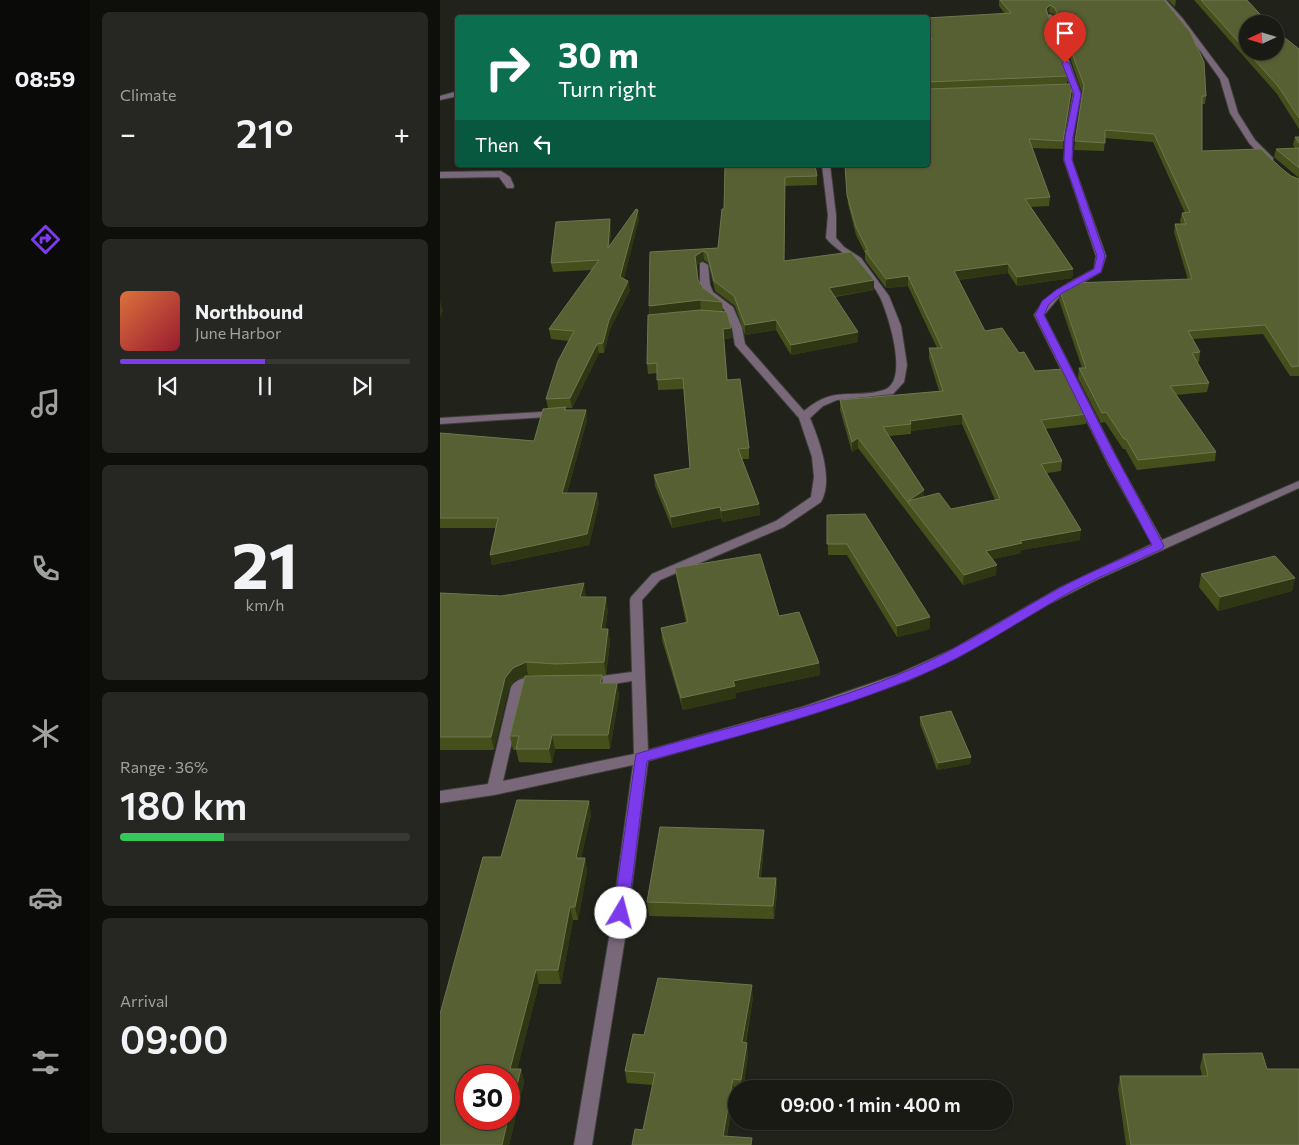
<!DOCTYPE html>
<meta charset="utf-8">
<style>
:root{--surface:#191a14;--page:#262722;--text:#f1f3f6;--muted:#9fa1a0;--line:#373834;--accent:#7c3aed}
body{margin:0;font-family:Commissioner,sans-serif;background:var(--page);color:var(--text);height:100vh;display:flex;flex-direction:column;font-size:19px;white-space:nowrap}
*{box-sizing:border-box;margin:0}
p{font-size:16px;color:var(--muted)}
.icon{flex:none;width:28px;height:28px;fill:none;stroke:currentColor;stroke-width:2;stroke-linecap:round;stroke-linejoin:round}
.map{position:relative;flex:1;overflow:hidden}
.details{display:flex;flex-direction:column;gap:12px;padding:12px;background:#0e0e0b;width:350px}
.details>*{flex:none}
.banner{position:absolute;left:15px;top:15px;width:475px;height:152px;border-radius:5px;box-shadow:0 1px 4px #0004,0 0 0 1px var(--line);background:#0b6e4f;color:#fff;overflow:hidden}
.needle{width:32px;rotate:266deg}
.fabs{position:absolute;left:799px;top:15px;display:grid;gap:10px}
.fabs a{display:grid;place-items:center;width:45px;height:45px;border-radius:50%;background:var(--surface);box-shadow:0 1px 4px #0004,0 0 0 1px var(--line);font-size:25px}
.speed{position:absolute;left:15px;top:1065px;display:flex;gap:10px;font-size:25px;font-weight:700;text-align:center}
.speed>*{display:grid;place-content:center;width:65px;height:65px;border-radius:50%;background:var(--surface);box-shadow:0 1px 4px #0004,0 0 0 1px var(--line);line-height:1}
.speed .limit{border:8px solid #d22;background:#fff;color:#111}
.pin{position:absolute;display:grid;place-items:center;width:42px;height:42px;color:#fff;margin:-51px -21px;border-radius:50% 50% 50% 0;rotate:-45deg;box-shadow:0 0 5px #0007}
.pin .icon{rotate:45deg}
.me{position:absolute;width:55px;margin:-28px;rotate:8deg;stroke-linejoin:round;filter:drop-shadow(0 0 4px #0008)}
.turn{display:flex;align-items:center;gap:18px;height:105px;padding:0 20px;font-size:22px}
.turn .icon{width:65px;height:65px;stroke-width:2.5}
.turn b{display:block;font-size:35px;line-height:42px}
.then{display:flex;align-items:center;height:48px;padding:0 20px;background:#0003;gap:10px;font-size:19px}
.big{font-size:38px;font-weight:600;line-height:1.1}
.details .widget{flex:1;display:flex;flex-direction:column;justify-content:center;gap:8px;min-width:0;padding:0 18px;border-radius:8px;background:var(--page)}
.details .dial{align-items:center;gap:0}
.dial b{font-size:65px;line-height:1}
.song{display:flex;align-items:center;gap:15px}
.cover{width:60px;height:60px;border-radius:8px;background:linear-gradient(135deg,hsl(20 70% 55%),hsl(350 70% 35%))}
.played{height:5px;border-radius:2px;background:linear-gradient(90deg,var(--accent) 50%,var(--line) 50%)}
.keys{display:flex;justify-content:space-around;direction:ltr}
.heat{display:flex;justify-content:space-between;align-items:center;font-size:28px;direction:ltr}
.charge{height:8px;border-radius:4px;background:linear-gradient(90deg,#34c759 36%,var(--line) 0)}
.trip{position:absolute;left:288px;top:1080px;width:285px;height:50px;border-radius:25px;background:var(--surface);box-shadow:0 1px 4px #0004,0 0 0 1px var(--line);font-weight:600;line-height:50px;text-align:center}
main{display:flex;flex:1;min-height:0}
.tab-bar{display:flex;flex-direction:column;width:90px;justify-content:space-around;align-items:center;background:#0a0a08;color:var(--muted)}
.tab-bar .icon{width:35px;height:35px}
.tab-bar .on{color:var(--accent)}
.tab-bar b{font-size:22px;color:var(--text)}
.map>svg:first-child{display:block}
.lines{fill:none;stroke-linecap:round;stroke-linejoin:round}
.minor-casing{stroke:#3d3f38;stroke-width:2}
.minor{fill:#796879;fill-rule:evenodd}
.wall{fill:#454f1c;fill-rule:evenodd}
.shaded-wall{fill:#2f3613}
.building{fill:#576032;stroke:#6e764e;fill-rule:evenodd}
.route{fill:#7c3aed;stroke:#51269a}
</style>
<main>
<nav class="tab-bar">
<b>08:59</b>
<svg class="icon on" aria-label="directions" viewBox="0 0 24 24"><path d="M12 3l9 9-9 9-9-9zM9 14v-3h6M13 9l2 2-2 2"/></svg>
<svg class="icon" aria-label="music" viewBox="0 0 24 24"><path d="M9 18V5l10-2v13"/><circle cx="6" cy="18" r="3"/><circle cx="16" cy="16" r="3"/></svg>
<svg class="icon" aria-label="phone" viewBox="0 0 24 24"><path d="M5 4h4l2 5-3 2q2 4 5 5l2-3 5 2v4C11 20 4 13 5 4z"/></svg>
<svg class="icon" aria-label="climate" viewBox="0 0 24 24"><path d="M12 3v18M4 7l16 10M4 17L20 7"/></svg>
<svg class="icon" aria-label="car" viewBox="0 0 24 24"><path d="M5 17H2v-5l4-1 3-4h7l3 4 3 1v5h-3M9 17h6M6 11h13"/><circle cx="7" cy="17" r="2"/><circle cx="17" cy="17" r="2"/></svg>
<svg class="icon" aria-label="filters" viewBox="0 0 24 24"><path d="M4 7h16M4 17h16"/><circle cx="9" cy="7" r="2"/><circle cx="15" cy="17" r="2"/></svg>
</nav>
<section class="details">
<div class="widget"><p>Climate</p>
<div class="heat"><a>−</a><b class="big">21°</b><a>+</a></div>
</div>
<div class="widget">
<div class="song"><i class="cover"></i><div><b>Northbound</b><p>June Harbor</p></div></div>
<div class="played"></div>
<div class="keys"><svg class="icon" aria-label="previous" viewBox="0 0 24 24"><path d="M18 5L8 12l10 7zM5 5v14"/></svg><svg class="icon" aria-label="pause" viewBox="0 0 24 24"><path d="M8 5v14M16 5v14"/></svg><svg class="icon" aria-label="next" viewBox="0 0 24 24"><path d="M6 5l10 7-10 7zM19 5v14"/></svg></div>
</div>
<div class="widget dial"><b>21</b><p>km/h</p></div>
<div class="widget"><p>Range · 36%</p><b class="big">180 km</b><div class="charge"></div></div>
<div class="widget"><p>Arrival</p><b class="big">09:00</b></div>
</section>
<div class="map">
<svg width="859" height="1145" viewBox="0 0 859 1145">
<rect width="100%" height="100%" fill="#21231b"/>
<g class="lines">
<g class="minor-casing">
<path id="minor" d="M 719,0 L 726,0 L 743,19 L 788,79 L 798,113 L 815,140 L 833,158 L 833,162 L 827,162 L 809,143 L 790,113 L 780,79 L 739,21 Z
M 610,14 L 613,16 L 641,94 L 633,137 L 632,160 L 666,256 L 661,272 L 620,296 L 604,315 L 681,466 L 722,540 L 859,481 L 859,488 L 656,580 L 609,604 L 520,656 L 467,681 L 372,714 L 208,761 L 186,932 L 152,1145 L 134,1145 L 170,932 L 193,765 L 54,795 L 0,803 L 0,791 L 48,784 L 71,687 C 78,676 92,676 104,680 L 106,683 L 104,686 L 90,687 L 84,690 L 63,781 L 194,754 L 192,681 L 146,688 L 141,686 L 139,683 L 141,680 L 146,678 L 192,672 L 190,600 L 191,597 L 212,574 L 336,521 L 371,497 L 374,477 L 372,457 L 359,418 L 295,345 L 292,328 L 284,309 L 266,296 L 260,285 L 260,263 L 263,262 L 268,265 L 270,285 L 273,292 L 293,307 L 302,328 L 305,344 L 364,411 C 396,384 411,400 444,390 C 470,381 448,314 440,297 C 434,286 424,272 415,263 C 406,253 396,250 386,238 L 388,215 L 382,165 L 390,165 L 396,215 L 396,238 L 404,247 L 421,258 L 449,296 L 461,326 L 467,365 L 464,382 L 453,394 L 397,400 L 383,406 L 370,418 C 379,440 394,479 381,502 L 344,527 L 220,580 L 202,600 L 208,750 L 362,707 L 458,674 L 511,650 L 619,588 L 712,544 L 669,466 L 594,315 C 608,291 630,282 654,269 L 656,256 L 624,160 L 625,137 L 633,94 L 607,16 Z
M 18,91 L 18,96 L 0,100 L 0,96 Z
M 61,171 L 70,177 L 74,186 L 73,188 L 67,188 L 59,177 L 0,178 L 0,172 Z
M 117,411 L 121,412 L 122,414 L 121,416 L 0,424 L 0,418 Z"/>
</g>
<use href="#minor" class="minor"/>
</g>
<path class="wall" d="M 559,0 L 724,0 L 766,96 L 765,104 L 762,104 L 762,151 L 841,168 L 851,176 L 859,179 L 859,376 L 850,376 L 823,334 L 753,339 L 760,352 L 759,362 L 757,362 L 769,383 L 767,392 L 736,395 L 776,452 L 775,461 L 697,470 L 685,449 L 683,449 L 665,422 L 661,423 L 638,378 L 639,368 L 642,368 L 619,300 L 620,291 L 748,280 L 734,232 L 735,224 L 741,224 L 740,221 L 742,213 L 745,213 L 713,142 L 665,138 L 664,151 L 634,150 L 642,92 L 615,15 L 609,12 L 607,14 L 628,76 L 627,84 L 632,86 L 631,94 L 623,149 L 592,148 L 610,197 L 609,206 L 591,207 L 633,269 L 632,278 L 577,286 L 568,273 L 518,280 L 545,331 L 579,353 L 595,371 L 647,414 L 646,424 L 605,429 L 622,461 L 621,471 L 607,473 L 640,540 L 581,550 L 581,553 L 553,559 L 556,575 L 523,585 L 418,448 L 412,452 L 400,410 L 400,400 L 499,391 L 489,358 L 489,348 L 497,348 L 468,286 L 446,288 L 425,260 L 425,253 L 416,235 L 408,204 L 405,165 L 488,165 L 488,18 L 565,14 L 559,6 ZM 522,424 L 555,500 L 511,509 L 484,497 L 484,490 L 449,436 L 471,434 L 471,431 Z
M 728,0 L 736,0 L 735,7 Z
M 754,0 L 807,0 L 808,24 L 859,49 L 859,129 L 837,94 Z
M 855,137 L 859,137 L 859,178 L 834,157 L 836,149 L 855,148 L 853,145 Z
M 285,165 L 377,176 L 377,185 L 345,186 L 344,261 L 434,290 L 395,297 L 418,342 L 351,355 L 336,330 L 305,335 L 295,306 L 275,291 L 268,263 L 264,260 L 257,265 L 258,280 L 263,288 L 282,302 L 283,312 L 292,338 L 284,339 L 287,380 L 309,448 L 309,459 L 302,459 L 319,504 L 320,515 L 282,522 L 281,518 L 232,528 L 215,486 L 214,475 L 250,468 L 244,389 L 218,390 L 217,373 L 208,374 L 207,364 L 209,315 L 210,252 L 278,248 L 284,209 Z
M 199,219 L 184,278 L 190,290 L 170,329 L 164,353 L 159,353 L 132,408 L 126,408 L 126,410 L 146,410 L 147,420 L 127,493 L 159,503 L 149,545 L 52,565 L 50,555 L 56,528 L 0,528 L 0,433 L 94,441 L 108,408 L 106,399 L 129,341 L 111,339 L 109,329 L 152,270 L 113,272 L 111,263 L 171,228 L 170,245 Z
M 387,515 L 490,617 L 490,629 L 457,637 L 407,555 L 388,555 Z
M 235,568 L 339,616 L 379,663 L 380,675 L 295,693 L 296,698 L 243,710 L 222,640 L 221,628 L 246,623 L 237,580 Z
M 761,574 L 855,578 L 852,591 L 778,611 L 759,587 Z
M 0,593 L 61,596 L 146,595 L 145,597 L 168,610 L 165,629 L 168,629 L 170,642 L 166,675 L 152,675 L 162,675 L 163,683 L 177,683 L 179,696 L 170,749 L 115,749 L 112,763 L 79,762 L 76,750 L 73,750 L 70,736 L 85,677 L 75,680 L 68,691 L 54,750 L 0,750 ZM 88,675 L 102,676 L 85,676 Z
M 480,717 L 531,757 L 530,764 L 497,770 L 480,724 Z
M 149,801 L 151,815 L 141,858 L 145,858 L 147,871 L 138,920 L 133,920 L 121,984 L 99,984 L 77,1069 L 81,1069 L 84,1082 L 69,1145 L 61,857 Z
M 324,830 L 324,844 L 321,878 L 336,878 L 337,892 L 334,919 L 209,916 L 207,902 Z
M 313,997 L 306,1043 L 308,1055 L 303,1089 L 296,1089 L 296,1092 L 294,1092 L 287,1136 L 203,1130 L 213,1085 L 187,1083 L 185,1071 L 204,1035 Z
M 763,1054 L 827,1069 L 859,1145 L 686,1145 L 678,1089 L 680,1076 L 762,1076 L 760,1067 Z"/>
<path class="shaded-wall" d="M 610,5 L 609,12 L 605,17 L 606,9 Z
M 632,86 L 631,94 L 623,149 L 623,141 Z
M 198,210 L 199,219 L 182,286 L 180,277 Z
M 170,219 L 171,228 L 169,257 L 168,248 Z
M 263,251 L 264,260 L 256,265 L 255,256 Z
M 568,264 L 568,273 L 514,280 L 514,271 Z
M 633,269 L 632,278 L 577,286 L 577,277 Z
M 468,276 L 468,286 L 446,288 L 446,279 Z
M 434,280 L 434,290 L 389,297 L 389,288 Z
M 188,281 L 190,290 L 170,329 L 164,353 L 163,343 L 169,320 Z
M 260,300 L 261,310 L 210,316 L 209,306 Z
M 0,301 L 3,311 L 0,318 Z
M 336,320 L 336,330 L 305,335 L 305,325 Z
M 291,328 L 292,338 L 284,339 L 283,329 Z
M 418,332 L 418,342 L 351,355 L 351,345 Z
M 157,344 L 159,353 L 132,408 L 130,398 Z
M 146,410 L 147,420 L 124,503 L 122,493 Z
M 522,414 L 522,424 L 471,431 L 471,424 L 470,421 Z
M 418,438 L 418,448 L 412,452 L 412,442 Z
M 484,490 L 484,500 L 468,501 Z
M 157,493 L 159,503 L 149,545 L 52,565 L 50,555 Z
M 319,504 L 320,515 L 282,522 L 281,511 Z
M 280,507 L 281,518 L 232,528 L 231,517 Z
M 641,530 L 640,540 L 581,550 L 581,553 L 545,561 L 546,551 L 580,541 Z
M 557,565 L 556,575 L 523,585 L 524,575 Z
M 855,578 L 852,591 L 778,611 L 780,597 Z
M 144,583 L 146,595 L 143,610 L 140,597 Z
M 166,597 L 168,610 L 163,642 L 161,629 Z
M 490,617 L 490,629 L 457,637 L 457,626 Z
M 168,629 L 170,642 L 166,675 L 164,662 Z
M 86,662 L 88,675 L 75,680 L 68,691 L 54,750 L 51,737 L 65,678 L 73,668 Z
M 379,663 L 380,675 L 295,693 L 296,698 L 243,710 L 241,698 L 293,681 Z
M 177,683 L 179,696 L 170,749 L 168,735 Z
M 112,735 L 115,749 L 112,763 L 109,749 Z
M 531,757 L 530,764 L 497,770 L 498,763 Z
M 149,801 L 151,815 L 138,871 L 136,858 Z
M 324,830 L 324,844 L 319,892 L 318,878 Z
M 145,858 L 147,871 L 138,920 L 135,907 Z
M 336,878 L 337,892 L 334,919 L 333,906 Z
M 130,907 L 133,920 L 121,984 L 118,970 Z
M 96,970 L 99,984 L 74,1082 L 70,1069 Z
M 312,985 L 313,997 L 303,1055 L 302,1042 Z
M 307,1043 L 308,1055 L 303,1089 L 302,1089 L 301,1080 Z
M 81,1069 L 84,1082 L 69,1145 L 62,1145 Z
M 293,1079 L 294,1092 L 285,1145 L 283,1136 Z"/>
<path class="building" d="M 560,0 L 724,0 L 750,32 L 764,62 L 766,96 L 762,96 L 762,151 L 821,149 L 841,168 L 851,176 L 859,179 L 859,366 L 852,367 L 825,325 L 748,331 L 760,352 L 752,353 L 769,383 L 730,386 L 776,452 L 698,460 L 686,439 L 684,439 L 666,412 L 662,413 L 639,368 L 646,368 L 620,291 L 631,283 L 752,279 L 735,224 L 746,224 L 742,213 L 750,212 L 714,134 L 665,130 L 665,143 L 635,141 L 644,85 L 615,8 L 610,5 L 606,9 L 628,76 L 488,82 L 488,41 L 492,40 L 488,31 L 487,18 L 571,13 Z
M 761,0 L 807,0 L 829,24 L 808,24 L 808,51 L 835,51 L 835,30 L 859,49 L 859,118 L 838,86 Z
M 631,84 L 632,86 L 623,141 L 589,139 L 610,197 L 585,199 L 633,269 L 577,277 L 568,264 L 514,271 L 545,331 L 562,328 L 579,353 L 584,352 L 595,371 L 624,369 L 647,414 L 601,420 L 622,461 L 601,464 L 641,530 L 580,541 L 582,543 L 546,551 L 557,565 L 524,575 L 418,438 L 412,442 L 400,400 L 503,391 L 489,348 L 502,348 L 468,276 L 446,279 L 425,251 L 428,251 L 416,227 L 407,195 L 405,165 L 488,165 L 488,87 L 488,89 ZM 522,414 L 560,499 L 511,509 L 499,493 L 468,501 L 484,490 L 443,427 L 471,424 L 470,421 Z
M 855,137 L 859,137 L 859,143 Z
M 859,148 L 859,168 L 836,149 Z
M 285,165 L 375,165 L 377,176 L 345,177 L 344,261 L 411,252 L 434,280 L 389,288 L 418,332 L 351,345 L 336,320 L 305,325 L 294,296 L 274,281 L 267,253 L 263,251 L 255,256 L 258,280 L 263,288 L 282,302 L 260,300 L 209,306 L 210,252 L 278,248 L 282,209 L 284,209 Z
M 196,209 L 198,210 L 180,277 L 188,281 L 169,320 L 163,343 L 157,344 L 130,398 L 106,399 L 118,361 L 134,331 L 109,329 L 159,260 L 111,263 L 116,222 L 170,219 L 168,248 Z
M 260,310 L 287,312 L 291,328 L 283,329 L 287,380 L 300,379 L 309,448 L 298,449 L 319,504 L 281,511 L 280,507 L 231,517 L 214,475 L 250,468 L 243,378 L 217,380 L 217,363 L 207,364 L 208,315 Z
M 126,407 L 124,410 L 146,410 L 122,493 L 157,493 L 147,534 L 50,555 L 58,518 L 0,518 L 0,433 L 94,441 L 103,409 Z
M 425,514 L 490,617 L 457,626 L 407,544 L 387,544 L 387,515 Z
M 320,554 L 339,616 L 359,612 L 379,663 L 293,681 L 295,686 L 241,698 L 221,628 L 248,622 L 235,568 Z
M 835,556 L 855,578 L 780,597 L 761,574 Z
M 144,583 L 140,597 L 166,597 L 161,629 L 168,629 L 164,662 L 116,664 L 86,662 L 73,668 L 65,678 L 51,737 L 0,737 L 0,593 L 61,596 Z
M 162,675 L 160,683 L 177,683 L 168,735 L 112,735 L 109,749 L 76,749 L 79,736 L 70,736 L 85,676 Z
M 511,711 L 531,757 L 498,763 L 480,717 Z
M 77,800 L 149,801 L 136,858 L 145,858 L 135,907 L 130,907 L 118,970 L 96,970 L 70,1069 L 81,1069 L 69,1117 L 69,1076 L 26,1076 L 26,1119 L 68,1119 L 62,1145 L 0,1145 L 0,1014 L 43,857 L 61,857 Z
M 220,827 L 324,830 L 318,878 L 336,878 L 333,906 L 207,902 Z
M 218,978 L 312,985 L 302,1042 L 307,1043 L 301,1080 L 293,1079 L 283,1136 L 312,1138 L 311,1145 L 192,1145 L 195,1129 L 203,1130 L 215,1073 L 185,1071 L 193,1034 L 204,1035 Z
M 822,1053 L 827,1069 L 859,1069 L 859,1145 L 691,1145 L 680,1076 L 768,1076 L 763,1054 Z"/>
<path class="route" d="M 625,61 L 629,63 L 641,94 L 633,137 L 632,160 L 665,256 L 661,272 L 622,293 L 609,304 L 604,315 L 672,449 L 724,546 L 722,549 C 690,564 655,578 623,596 C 576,623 531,654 481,675 C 393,712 299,736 207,761 L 188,913 L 186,917 L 181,919 L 176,917 L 173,913 L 196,754 C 289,726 385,707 474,668 C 524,646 569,616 616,590 C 647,573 680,560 712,545 L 661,449 L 595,315 L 602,301 L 616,290 L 654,269 L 657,256 L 624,160 L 625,137 L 634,94 L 622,63 Z"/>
</svg>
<div class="fabs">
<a><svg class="needle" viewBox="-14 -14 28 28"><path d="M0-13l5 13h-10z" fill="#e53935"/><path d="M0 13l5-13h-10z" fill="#9fa1a0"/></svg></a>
</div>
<div class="speed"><div class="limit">30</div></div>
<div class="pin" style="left:625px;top:63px;background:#d93025"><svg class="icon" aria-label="arrive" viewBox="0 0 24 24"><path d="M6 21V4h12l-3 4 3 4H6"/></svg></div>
<svg class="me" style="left:181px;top:913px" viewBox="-20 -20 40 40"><circle r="19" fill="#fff"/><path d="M0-13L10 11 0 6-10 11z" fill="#7c3aed"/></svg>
<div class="trip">09:00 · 1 min · 400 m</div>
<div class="banner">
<div class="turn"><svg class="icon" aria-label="right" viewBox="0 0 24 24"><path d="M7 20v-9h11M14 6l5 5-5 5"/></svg><div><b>30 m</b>Turn right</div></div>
<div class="then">Then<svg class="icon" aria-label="left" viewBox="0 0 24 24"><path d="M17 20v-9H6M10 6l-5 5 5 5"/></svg></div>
</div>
</div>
</main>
